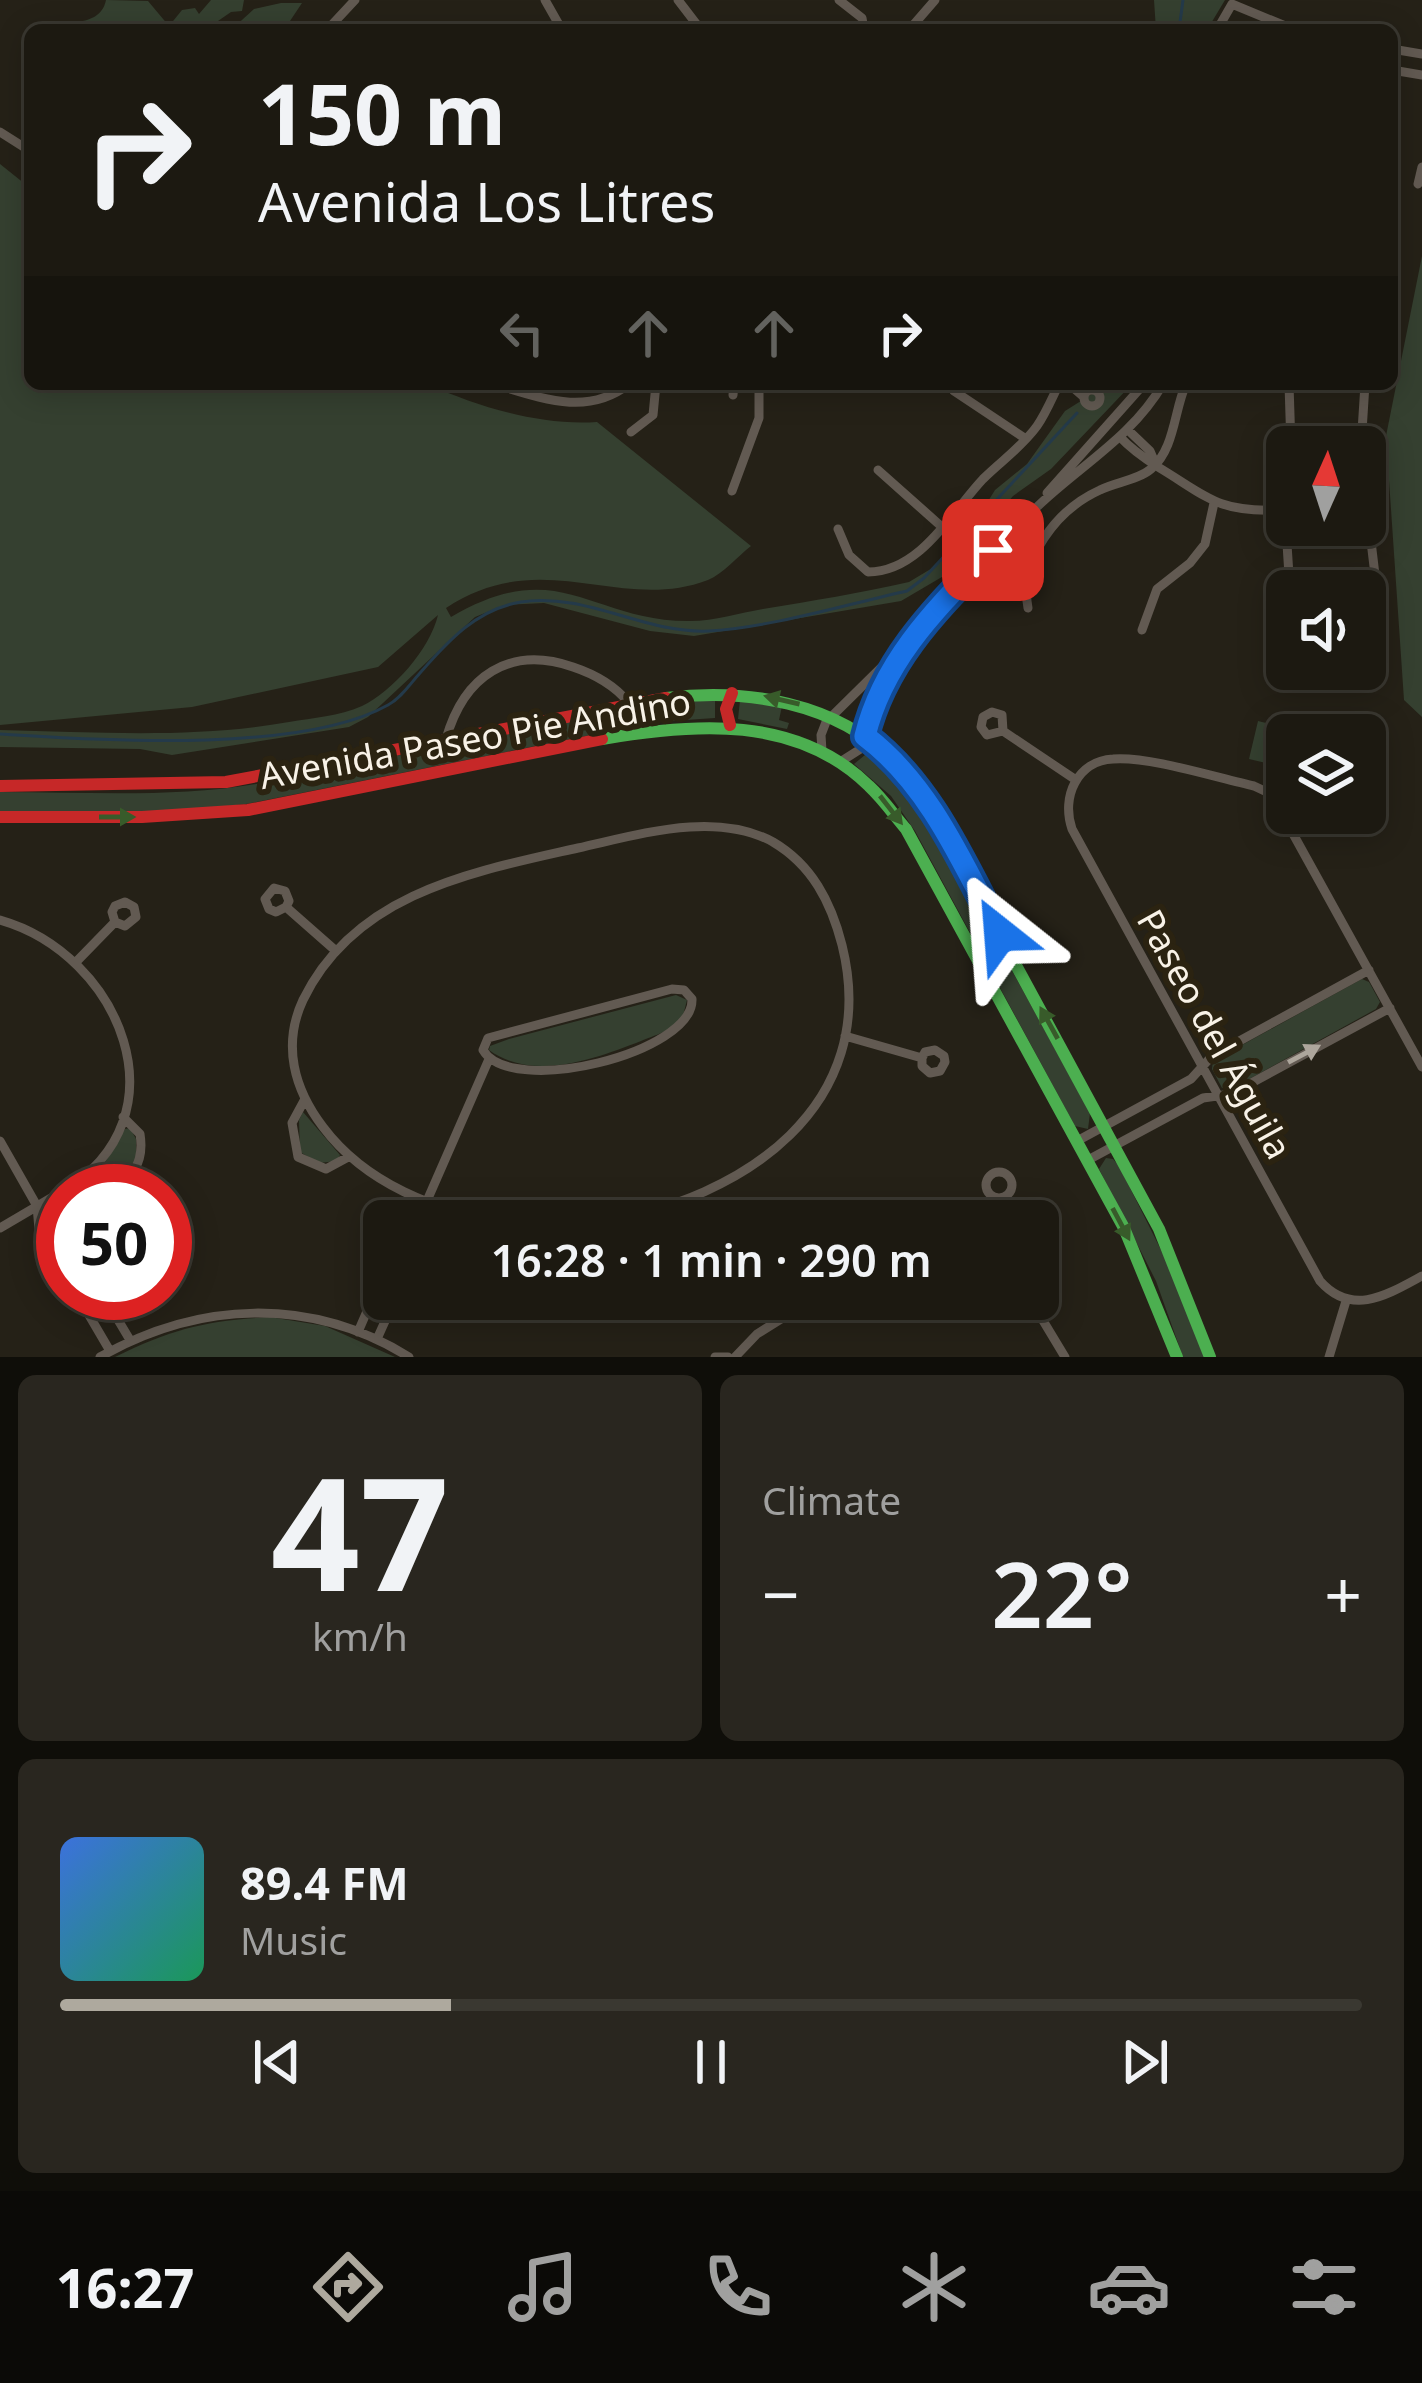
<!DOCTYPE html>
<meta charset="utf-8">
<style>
:root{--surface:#1c1911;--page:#29261f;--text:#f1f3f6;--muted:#a0a09f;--line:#3a3831;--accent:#aea99e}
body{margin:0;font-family:"Noto Sans",sans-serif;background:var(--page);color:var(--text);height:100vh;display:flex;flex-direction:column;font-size:45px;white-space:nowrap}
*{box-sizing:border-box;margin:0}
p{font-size:39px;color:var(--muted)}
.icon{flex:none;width:66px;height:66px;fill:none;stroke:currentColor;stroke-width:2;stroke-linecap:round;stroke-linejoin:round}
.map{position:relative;height:1357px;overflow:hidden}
.side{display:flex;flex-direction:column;gap:18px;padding:18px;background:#0f0e09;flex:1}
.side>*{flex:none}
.top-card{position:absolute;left:24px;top:24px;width:1374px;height:366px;border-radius:18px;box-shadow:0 6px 30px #0003,0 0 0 3px var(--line);background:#1c1911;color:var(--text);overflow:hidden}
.needle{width:78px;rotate:3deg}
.controls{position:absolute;left:1266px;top:426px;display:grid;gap:24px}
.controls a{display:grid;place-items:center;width:120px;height:120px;border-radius:18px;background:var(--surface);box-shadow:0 6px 30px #0003,0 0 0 3px var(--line);font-size:60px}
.speed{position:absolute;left:36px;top:1164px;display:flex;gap:24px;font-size:60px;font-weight:700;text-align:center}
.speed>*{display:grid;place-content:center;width:156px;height:156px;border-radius:50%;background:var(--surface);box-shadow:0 6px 30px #0003,0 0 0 3px var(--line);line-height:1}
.speed .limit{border:18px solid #d22;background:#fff;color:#111}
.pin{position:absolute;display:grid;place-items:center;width:102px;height:102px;color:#fff;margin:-51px;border-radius:24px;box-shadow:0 6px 18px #0006}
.me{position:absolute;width:132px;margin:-66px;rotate:332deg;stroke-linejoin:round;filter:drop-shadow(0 0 9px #0008)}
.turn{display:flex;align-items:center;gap:42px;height:252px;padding:0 36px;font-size:54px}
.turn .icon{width:156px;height:156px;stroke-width:2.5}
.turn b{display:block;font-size:84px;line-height:102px}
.lanes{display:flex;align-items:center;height:114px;padding:0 36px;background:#0003;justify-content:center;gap:60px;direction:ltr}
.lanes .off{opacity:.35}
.big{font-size:90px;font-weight:600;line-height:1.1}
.side .tile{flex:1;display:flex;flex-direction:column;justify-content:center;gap:18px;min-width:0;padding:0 42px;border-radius:18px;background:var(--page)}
.side .dial{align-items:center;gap:0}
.dial b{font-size:156px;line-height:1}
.song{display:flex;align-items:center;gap:36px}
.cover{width:144px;height:144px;border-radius:18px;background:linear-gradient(135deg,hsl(220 70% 55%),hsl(150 70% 35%))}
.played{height:12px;border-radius:6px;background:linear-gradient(90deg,var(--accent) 30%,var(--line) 30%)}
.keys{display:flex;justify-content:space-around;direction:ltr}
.heat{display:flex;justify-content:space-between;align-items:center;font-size:66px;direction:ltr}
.side .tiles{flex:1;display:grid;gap:18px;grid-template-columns:1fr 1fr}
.tile:last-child{grid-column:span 2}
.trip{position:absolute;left:363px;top:1200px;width:696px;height:120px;border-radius:18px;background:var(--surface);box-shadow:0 6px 30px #0003,0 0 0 3px var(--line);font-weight:600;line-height:120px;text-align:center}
.tab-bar{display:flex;height:192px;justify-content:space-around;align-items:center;background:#0b0a07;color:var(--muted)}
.tab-bar .icon{width:84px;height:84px}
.tab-bar .selected{color:var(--accent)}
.tab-bar b{font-size:54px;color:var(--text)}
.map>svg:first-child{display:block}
.green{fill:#354030}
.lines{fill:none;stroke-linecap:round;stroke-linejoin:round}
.stream{stroke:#243a4a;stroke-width:3}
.street{stroke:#625a52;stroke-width:9}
.fast{stroke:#4caf50;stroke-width:12}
.jam{stroke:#c62828;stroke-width:12}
.oneway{fill:#385b2a}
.oneway2{fill:#ada69c}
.route-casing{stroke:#114b97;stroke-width:30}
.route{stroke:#1a73e8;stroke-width:21}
.labels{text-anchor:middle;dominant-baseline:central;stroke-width:12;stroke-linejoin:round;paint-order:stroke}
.street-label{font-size:36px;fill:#f8f2e7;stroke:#2b2311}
</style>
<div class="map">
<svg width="1422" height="1357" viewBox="0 0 1422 1357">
<rect width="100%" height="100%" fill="#252117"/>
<path class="green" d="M 106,0 L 148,1 L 169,26 L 182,10 L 195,8 L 199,14 L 211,0 L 244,0 L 242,11 L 231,12 L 205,30 L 73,30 L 75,22 C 89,21 103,16 106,0 Z
M 1154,0 L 1225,0 L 1207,30 L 1156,30 Z
M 281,3 L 302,3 L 284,30 L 231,30 L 254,9 Z
M 0,164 L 30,188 L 30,384 L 427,384 C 479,407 540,426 597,422 L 751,546 C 738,556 723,574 708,580 C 619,614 543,544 446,608 L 451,617 C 561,553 590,622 690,621 C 715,621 739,613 763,609 C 812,601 860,593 909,582 L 934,567 L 972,527 L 995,490 L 1027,464 L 1065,411 L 1103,387 L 1101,384 L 1132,384 L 1051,469 L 1013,496 L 947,574 L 901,601 L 694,636 L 650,631 L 544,603 L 505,605 L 475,617 L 368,717 L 349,727 L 172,755 L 140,749 L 0,747 L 0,730 C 97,732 193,739 289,722 C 313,718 339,716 362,706 C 393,691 430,649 438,615 L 378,667 L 192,707 L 0,725 Z
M 1422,256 L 1422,717 L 1404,700 L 1386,436 Z
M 715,700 L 715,718 L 656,722 L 246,804 L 181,811 L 0,811 L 0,792 C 85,792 172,798 256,784 C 409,759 560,708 715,700 Z
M 740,700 L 782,706 L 779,720 L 789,723 L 787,729 L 738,719 Z
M 1258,721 L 1274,725 L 1266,763 L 1249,759 Z
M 871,750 L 896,773 L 925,812 L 1090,1113 L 1088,1129 L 1075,1126 L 915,831 L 891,796 L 854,764 Z
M 1362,979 L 1369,982 L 1380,1002 L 1376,1009 L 1231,1089 L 1222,1088 L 1212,1069 L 1213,1061 Z
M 676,995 L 687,1000 C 686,1004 683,1016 682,1018 C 674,1030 653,1036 641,1041 C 595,1059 533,1082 489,1050 L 490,1046 L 509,1039 Z
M 303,1112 L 340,1155 L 337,1161 L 319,1163 L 300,1152 L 299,1120 Z
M 130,1128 L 136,1139 L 136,1160 L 124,1171 L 102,1175 L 101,1169 L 125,1129 Z
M 1106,1158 L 1113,1159 L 1119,1166 L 1171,1270 L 1204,1357 L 1183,1357 L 1156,1281 L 1099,1169 Z
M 270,1317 L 325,1326 L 395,1357 L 115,1357 C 174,1328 205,1321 270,1317 Z"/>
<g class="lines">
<path class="stream" d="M 1179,30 L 1183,0
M 1105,388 L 1109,384
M 0,734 C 101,740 301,754 388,705 C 401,698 410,684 420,673 C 448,641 477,609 521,602 C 587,592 644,634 709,631 C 768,628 848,604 907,591 L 924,578 L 1077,413"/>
<path class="street" d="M 545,0 L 562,30
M 678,0 L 701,30
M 839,0 L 862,18 L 864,30
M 1232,4 L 1295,30
M 327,30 L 355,0
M 909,30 L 935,0
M 1217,30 L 1232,4
M 1392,49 L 1422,54
M 1392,70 L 1422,75
M 0,132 L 30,151
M 1418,184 L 1422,167
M 494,384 C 541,398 587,417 629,384
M 1069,384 L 1084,397
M 1289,384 L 1291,447
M1084 398a8 8 0 1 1 16 0a8 8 0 1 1-16 0Z
M 954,391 L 1026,439
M 733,395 L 734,384
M 1128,430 L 1150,451 L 1156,465
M 631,432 L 653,415 L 656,384
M 1120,437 C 1132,450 1144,458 1158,467 C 1205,495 1216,512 1275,510
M 1361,447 L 1365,384
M 878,470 L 942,527
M 1287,484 L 1275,510 L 1287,544 L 1290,591
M 732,491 L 759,418 L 759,384
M 1365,491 L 1383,642 L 1379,667
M 1047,493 L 1144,384
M 838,529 L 849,555 L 868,572 C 920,572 952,512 983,479 C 1001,461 1022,447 1037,426 C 1046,413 1052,398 1059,384
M 1028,608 C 1019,559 1056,510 1100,490 C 1116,482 1138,480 1151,469 C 1175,449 1174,410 1186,384
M 1142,630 L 1157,589 L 1190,563 L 1205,544 L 1214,503
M 1285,659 L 1287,630
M 1003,731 L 1002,715 L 992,712 L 983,717 L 981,727 L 987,735 L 1003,731 L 1076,780
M 446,739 C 464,676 509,645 573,667 C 594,674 614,685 628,702
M 822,751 L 821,735 L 826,722 L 901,648
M 840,762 L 862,748 C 874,713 883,677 904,646 C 933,603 998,542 1038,506 C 1081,465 1132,437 1163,384
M 286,907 L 276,912 L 269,909 L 265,899 L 274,888 L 285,891 L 289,901 L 286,907 L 336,951
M 0,920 C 120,954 188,1117 63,1191
M 77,961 L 115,922 L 112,912 L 115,906 L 125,902 L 134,907 L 136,917 L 125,926 L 115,922
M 672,989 L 684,990 L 692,999 C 694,1053 511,1098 483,1050 L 488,1038 Z
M 845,1036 L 922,1058 L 922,1066 L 930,1073 L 940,1071 L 945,1062 L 944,1056 L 935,1050 L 925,1052 L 922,1058
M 1422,1067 L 1271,794 L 1254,786 C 1217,778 1149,756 1113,759 C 1077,761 1061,797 1072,829 L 1320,1281 C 1352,1317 1387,1295 1422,1276
M 305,1099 L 292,1123 L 298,1157 L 326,1169 L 350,1156
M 0,1141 L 37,1206 L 39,1229 L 63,1271
M 1077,1141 L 1191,1079 L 1212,1056 L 1369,970
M 1088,1160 L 1203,1098 L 1231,1094 L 1390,1008
M986 1185a13 13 0 1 1 26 0a13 13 0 1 1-26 0Z
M 88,1172 C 123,1192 146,1171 140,1134 L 123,1117
M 37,1206 L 52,1214 L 63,1227
M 406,1221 L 416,1208 L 426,1203
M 428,1221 L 426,1203 L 489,1059
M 504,1221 C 436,1212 365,1183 323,1127 C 294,1089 282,1045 303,1000 C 355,893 472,872 578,848 C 638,835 715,810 773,842 C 812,865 831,902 842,945 C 882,1105 743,1200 602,1221
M 978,1221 L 992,1197
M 0,1228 L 63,1191
M 76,1293 L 110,1351
M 102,1293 L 130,1340
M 1030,1299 L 1065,1357
M 358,1332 L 384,1272
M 377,1339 L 395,1299
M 100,1357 C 199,1301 310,1296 409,1357
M 715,1357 L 728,1357
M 735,1357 L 757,1334 L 813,1299
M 1329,1357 L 1346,1301"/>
<path class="fast" d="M 666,698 C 745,688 837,702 894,762 C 909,777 921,797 934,814 L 1159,1229 L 1210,1357
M 602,739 C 694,723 797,715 869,786 C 883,799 894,815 906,829 L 1124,1228 L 1177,1357"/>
<path class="jam" d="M 730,725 L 726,709 L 732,693
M 0,786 L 226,782 L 666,698
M 0,817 L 142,817 L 248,810 L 602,739"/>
</g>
<defs><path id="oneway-solid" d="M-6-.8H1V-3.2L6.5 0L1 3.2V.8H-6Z" transform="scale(3)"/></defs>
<g class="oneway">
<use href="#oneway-solid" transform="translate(782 700) rotate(-167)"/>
<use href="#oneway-solid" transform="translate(891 810) rotate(52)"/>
<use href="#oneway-solid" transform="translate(117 817)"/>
<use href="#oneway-solid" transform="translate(1049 1023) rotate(-119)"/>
<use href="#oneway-solid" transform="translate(1121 1224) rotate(62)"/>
</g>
<use class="oneway2" href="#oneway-solid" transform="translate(1304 1054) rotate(-28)"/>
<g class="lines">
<g class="route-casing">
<path id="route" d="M 993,550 C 939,606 884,658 865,736 C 930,785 963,864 1000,934"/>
</g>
<use href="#route" class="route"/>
</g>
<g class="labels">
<g class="street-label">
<text transform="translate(475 738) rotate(-10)">Avenida Paseo Pie Andino</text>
<text transform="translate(1215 1034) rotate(61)">Paseo del Águila</text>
</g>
</g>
</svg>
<div class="controls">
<a><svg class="needle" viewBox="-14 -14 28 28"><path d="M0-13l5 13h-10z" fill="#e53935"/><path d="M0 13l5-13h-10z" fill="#a0a09f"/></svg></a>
<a><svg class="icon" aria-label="sound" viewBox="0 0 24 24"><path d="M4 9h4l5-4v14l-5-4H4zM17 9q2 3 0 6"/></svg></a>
<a><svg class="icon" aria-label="layers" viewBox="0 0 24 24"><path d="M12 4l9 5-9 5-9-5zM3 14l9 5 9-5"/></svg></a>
</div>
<div class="speed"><div class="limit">50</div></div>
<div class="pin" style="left:993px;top:550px;background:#d93025"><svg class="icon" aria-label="arrive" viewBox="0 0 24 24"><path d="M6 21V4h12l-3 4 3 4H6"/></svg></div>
<svg class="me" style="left:1000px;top:934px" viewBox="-20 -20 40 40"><path d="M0-17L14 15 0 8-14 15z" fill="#1a73e8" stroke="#fff" stroke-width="4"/></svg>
<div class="trip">16:28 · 1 min · 290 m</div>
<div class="top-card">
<div class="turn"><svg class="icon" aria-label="right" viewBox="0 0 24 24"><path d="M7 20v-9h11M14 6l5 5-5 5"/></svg><div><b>150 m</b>Avenida Los Litres</div></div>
<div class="lanes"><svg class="icon off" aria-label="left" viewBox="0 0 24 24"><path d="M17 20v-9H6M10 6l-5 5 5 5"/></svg><svg class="icon off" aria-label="ahead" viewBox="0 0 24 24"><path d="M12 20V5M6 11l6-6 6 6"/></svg><svg class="icon off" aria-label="ahead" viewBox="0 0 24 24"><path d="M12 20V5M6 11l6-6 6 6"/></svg><svg class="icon" aria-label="right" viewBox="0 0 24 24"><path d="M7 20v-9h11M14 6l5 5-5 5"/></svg></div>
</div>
</div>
<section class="side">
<div class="tiles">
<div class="tile dial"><b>47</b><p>km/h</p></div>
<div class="tile"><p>Climate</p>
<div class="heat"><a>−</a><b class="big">22°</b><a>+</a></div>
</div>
<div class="tile">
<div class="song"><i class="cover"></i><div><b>89.4 FM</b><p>Music</p></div></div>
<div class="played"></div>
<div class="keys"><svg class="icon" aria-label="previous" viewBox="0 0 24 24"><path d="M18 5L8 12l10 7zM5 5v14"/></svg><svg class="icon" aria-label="pause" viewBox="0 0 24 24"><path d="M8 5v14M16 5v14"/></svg><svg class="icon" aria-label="next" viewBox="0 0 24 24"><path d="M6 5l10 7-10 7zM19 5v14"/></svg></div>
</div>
</div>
</section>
<nav class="tab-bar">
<b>16:27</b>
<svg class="icon selected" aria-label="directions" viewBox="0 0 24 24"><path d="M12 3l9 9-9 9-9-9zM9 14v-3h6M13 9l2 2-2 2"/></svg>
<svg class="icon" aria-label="music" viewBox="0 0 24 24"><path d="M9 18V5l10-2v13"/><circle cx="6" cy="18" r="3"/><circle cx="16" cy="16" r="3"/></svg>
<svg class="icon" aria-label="phone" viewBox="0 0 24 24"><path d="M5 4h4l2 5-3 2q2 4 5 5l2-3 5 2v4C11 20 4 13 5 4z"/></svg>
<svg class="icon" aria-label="climate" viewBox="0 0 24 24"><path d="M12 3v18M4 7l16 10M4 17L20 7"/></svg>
<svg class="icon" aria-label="car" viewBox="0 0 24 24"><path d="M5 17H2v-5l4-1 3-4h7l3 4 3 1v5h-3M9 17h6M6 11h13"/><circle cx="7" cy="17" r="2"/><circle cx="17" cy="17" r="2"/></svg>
<svg class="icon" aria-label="filters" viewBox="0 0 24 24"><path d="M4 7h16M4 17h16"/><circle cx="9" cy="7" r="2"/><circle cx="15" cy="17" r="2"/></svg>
</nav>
